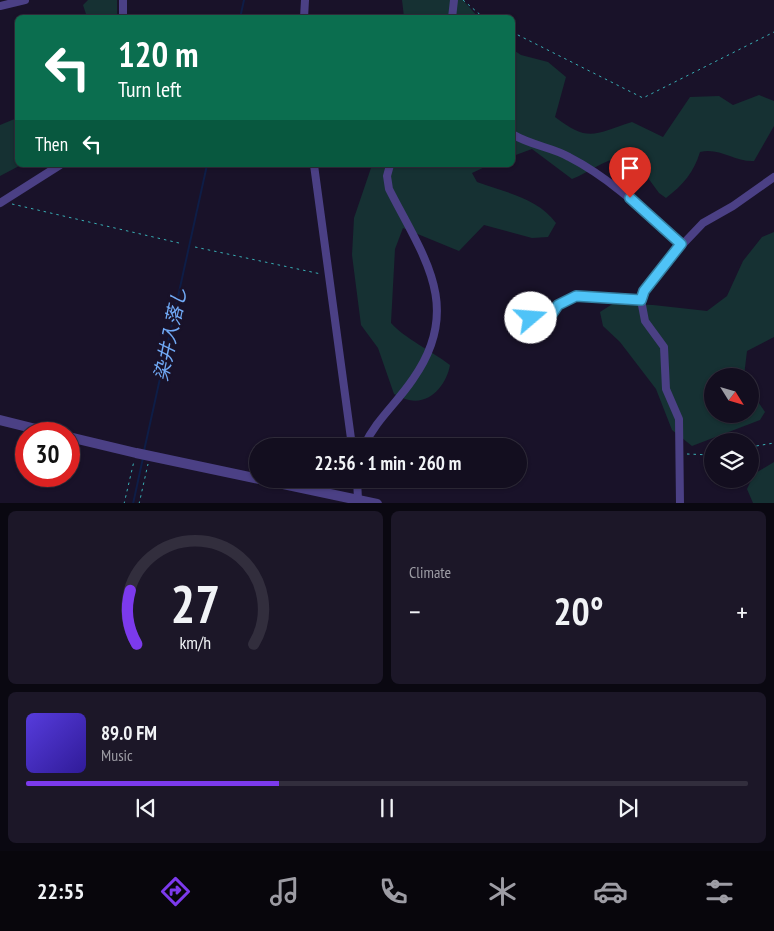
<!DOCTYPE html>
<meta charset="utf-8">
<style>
:root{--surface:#130e1f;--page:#1c1728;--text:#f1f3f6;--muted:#9d9ca4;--line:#322e3d;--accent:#7c3aed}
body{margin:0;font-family:"PT Sans Narrow","Noto Sans JP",sans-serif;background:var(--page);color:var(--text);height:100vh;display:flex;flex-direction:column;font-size:19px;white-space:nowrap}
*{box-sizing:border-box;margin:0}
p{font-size:16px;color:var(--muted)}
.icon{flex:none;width:28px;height:28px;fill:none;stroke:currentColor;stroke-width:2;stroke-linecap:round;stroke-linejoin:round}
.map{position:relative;height:503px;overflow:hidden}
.sheet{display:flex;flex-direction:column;gap:8px;padding:8px;background:#0a0811;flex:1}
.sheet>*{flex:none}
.guide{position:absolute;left:15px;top:15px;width:500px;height:152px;border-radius:8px;box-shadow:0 1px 4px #0004,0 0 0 1px var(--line);background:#0b6e4f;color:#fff;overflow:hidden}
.needle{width:32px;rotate:127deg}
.buttons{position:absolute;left:704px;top:368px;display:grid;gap:10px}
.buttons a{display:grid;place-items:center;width:55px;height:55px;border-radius:50%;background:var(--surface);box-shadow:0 1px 4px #0004,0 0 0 1px var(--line);font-size:25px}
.speed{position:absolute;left:15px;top:422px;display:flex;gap:10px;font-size:25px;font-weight:700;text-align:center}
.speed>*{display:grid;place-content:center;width:65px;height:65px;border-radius:50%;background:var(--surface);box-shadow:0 1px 4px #0004,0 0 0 1px var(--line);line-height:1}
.speed .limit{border:8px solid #d22;background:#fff;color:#111}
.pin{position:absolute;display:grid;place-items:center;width:42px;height:42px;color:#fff;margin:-51px -21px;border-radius:50% 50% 50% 0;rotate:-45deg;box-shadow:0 0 5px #0007}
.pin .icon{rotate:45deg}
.me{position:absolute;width:55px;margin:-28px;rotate:72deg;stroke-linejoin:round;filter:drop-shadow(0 0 4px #0008)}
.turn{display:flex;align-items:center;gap:18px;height:105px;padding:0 20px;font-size:22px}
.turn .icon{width:65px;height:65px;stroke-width:2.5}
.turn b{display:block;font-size:35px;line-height:42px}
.then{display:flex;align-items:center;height:48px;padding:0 20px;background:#0003;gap:10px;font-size:19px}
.big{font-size:38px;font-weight:800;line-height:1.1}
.sheet .card{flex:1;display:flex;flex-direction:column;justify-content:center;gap:8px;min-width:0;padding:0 18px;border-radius:8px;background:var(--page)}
.sheet .dial{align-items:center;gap:0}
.dial svg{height:130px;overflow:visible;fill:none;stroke:var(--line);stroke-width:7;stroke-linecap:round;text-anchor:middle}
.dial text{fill:var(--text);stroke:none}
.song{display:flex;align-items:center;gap:15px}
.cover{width:60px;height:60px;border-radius:8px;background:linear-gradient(135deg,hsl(250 70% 55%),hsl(250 70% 35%))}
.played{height:5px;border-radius:2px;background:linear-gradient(90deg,var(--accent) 35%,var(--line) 35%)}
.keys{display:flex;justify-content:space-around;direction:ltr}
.heat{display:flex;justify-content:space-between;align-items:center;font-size:28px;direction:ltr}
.sheet .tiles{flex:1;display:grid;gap:8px;grid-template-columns:1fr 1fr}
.card:last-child{grid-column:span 2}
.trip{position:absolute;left:249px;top:438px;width:278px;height:50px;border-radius:25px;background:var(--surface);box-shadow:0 1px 4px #0004,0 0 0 1px var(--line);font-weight:800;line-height:50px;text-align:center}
.dock{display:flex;height:80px;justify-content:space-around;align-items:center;background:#08060c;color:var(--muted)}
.dock .icon{width:35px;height:35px}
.dock .active{color:var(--accent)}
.dock b{font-size:22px;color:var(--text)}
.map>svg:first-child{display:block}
.green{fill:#163133}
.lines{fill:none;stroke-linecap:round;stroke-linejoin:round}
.stream{stroke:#0e1d46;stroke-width:2}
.path{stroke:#38afb5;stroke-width:1;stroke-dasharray:2.5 4;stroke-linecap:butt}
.minor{stroke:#4b4085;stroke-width:8}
.tertiary{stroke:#4b4085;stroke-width:10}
.route-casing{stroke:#337fa1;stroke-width:12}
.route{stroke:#4fc3f7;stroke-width:9}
.labels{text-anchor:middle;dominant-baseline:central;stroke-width:5;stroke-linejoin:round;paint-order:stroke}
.water-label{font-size:19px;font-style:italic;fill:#71aaf6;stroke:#191229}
</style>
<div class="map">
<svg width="774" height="504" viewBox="0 0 774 504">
<rect width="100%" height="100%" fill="#191229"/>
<path class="green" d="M 88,0 L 117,0 L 117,17 L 87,17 L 83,5 Z
M 402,0 L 463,0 L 478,17 L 404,17 Z
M 512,49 L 521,55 L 548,62 L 566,77 L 555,117 C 589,143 594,134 632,122 L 663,137 L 690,97 L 719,96 L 733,105 L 759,95 L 774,101 L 774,126 L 754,161 C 735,162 719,147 700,152 C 694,172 683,185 666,198 L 659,193 L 640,167 L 622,157 C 603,160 590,172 572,179 L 532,149 L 513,156 Z
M 17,118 L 18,165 L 21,165 L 0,176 L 0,125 Z
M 372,165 L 489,165 L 472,173 L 477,182 C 504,192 538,198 556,223 L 548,237 L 532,238 L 484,225 L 459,251 L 403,228 L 395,249 L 391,323 C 404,338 432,351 450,365 C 447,383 431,405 409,400 C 404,399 399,396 394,394 L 378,348 L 361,325 L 352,255 L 354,218 Z
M 774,232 L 774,337 L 747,351 L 744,376 L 712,376 L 712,414 L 750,414 L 750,390 L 765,412 L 760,420 L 692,446 L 672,430 L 656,389 L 620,342 L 603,326 L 600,312 L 614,303 L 653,305 L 707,311 L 727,296 L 743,261 L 762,237 Z
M 774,462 L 774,503 L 753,503 L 747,489 L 754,474 Z"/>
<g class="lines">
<path class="stream" d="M 240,18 L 244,0
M 144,451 L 207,165
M 133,504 L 143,458"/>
<path class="path" d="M 463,0 L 484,18
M 131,16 L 139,18
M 512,32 L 643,98 L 774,32
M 12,204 L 179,243
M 195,247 L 321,274
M 750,447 L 774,443
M 687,454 L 712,455
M 124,504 L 134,461
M 139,504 L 148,464"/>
<path class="minor" d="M 0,6 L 25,0
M 123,18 L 123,0
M 304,18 L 305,0
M 452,18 L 454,0
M 512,134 C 532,146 552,147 569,157 C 612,179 646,213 681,245
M 314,165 L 352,446
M 0,203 L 60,165
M 531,318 L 552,314 L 558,305 L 576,296 L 641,300
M 364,446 C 376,420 397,403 413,379 C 464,307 423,256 389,189 L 387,176 L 390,165
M 357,479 L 358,500
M 680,504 L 679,419 L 666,389 L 664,347 L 645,321 L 641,300 L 644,291 L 663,265 L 703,223 L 733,206 L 774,177"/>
<path class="tertiary" d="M 0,420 L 56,434
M 69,437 L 136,453 L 377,504"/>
</g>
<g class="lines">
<g class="route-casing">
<path id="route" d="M 531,318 L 552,314 L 558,305 L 576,296 L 641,300 L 644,291 L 681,244 L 630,198"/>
</g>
<use href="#route" class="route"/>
</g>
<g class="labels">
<g class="water-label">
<text transform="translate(170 334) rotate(-78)">染井入落し</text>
</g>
</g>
</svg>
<div class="buttons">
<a><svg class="needle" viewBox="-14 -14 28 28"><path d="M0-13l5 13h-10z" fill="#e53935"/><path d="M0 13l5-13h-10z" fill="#9d9ca4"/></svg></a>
<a><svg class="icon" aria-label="layers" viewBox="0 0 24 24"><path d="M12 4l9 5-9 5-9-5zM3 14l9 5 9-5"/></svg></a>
</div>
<div class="speed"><div class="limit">30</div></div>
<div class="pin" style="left:630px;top:198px;background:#d93025"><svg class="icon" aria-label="arrive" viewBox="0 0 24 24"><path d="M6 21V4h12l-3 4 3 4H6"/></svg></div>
<svg class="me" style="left:531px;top:318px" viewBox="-20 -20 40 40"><circle r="19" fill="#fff"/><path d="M0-13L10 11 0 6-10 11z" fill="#4fc3f7"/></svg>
<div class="trip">22:56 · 1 min · 260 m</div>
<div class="guide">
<div class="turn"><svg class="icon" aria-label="left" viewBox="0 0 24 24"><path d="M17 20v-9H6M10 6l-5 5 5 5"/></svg><div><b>120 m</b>Turn left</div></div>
<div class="then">Then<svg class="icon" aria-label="left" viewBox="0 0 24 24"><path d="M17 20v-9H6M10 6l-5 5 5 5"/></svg></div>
</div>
</div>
<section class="sheet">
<div class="tiles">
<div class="card dial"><svg viewBox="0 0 100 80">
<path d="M14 69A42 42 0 1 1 86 69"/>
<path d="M14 69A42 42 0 0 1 10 36" stroke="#7c3aed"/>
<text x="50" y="56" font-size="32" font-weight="700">27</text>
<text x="50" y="72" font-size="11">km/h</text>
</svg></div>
<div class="card"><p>Climate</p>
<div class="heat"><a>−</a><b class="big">20°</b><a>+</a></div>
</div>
<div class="card">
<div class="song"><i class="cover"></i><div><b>89.0 FM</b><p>Music</p></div></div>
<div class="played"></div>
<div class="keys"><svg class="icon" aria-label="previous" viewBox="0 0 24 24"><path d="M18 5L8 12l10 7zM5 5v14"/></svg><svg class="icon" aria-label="pause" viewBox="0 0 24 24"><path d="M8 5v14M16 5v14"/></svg><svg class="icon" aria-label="next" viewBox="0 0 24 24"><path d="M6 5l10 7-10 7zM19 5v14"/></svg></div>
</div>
</div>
</section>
<nav class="dock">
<b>22:55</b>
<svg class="icon active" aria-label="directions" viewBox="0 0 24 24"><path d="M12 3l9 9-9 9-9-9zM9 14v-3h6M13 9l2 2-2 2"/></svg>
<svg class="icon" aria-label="music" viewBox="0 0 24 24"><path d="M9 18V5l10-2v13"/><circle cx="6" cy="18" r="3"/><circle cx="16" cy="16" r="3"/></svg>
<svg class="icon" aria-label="phone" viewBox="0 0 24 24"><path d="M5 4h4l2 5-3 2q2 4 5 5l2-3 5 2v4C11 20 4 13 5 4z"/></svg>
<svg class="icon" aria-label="climate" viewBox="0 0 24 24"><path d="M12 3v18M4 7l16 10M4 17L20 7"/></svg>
<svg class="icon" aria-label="car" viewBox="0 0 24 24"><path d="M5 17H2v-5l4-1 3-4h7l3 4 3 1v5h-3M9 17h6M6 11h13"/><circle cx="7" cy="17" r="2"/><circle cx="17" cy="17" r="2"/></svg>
<svg class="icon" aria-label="filters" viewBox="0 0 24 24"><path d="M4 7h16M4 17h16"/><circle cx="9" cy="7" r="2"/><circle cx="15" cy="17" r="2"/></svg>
</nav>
